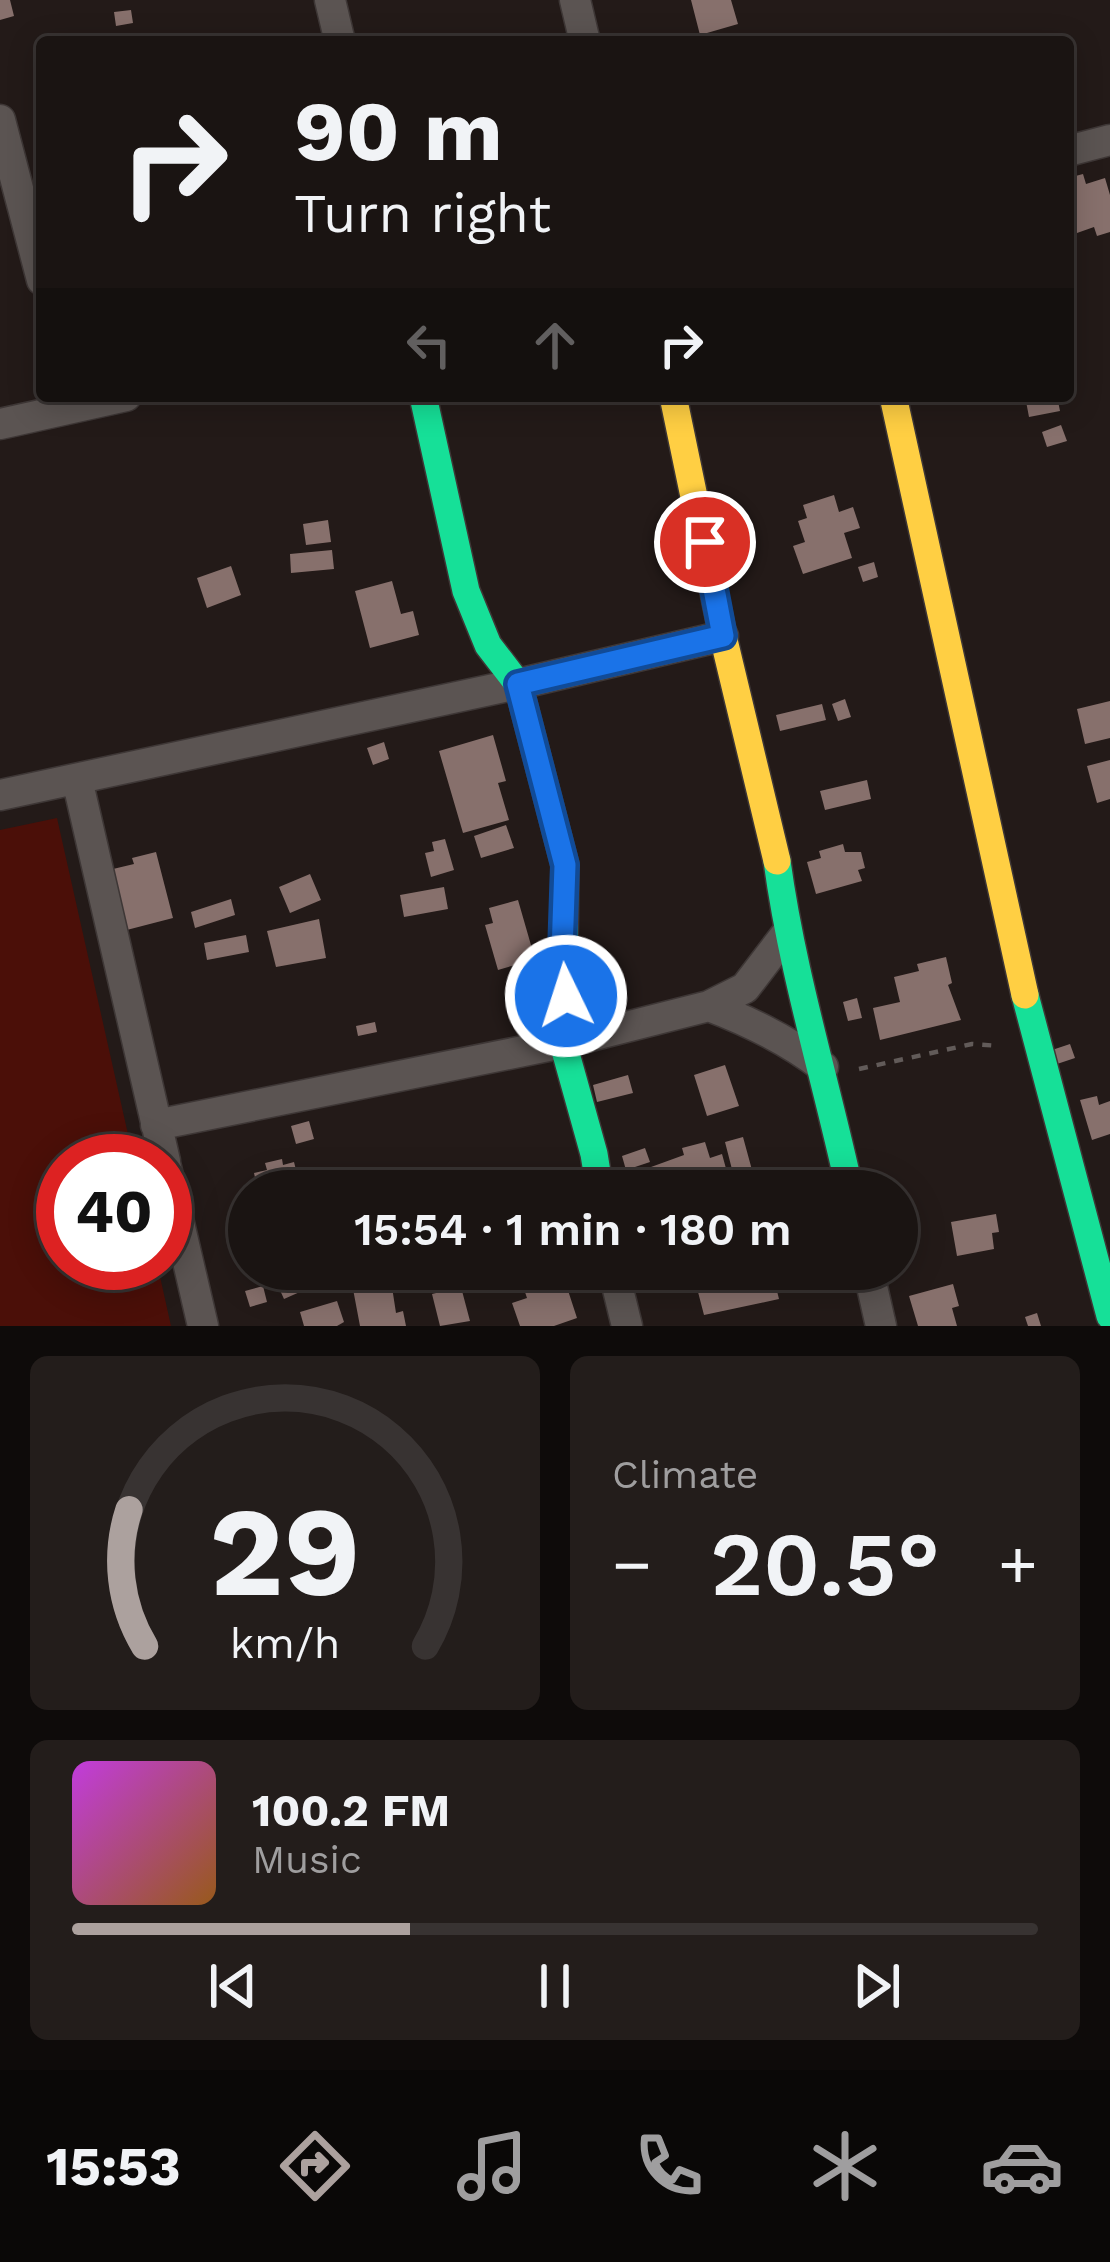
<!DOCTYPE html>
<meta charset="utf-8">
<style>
:root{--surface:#1a1412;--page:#231d1b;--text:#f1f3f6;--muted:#9f9e9f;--line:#383332;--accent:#aca19e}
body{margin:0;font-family:"Work Sans",sans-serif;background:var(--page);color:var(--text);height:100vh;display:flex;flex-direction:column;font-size:45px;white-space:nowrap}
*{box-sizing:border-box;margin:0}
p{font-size:39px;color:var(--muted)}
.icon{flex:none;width:66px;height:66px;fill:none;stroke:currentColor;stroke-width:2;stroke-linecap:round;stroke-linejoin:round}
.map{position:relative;height:1326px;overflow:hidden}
.drawer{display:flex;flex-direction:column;gap:30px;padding:30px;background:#0e0b0a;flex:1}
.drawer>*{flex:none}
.top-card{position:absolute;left:36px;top:36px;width:1038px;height:366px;border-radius:12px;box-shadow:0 6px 30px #0003,0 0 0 3px var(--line);background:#1a1412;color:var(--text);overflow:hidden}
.speed{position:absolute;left:36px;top:1134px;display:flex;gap:24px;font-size:60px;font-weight:700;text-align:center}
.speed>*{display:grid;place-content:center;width:156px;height:156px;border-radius:50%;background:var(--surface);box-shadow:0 6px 30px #0003,0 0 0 3px var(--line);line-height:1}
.speed .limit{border:18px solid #d22;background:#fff;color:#111}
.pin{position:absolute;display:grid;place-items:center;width:102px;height:102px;color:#fff;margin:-51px;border:6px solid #fff;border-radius:50%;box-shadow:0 3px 12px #0007}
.me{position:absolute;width:132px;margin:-66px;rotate:356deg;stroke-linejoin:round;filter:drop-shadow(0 0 9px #0008)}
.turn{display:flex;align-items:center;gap:42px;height:252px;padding:0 60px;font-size:54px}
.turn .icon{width:156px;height:156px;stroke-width:2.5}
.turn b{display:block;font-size:84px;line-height:102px}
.lanes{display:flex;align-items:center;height:114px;padding:0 60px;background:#0003;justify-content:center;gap:60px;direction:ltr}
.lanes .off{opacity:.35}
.big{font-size:90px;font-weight:600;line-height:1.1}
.drawer .tile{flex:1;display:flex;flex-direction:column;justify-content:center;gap:18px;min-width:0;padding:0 42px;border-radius:18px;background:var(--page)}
.drawer .dial{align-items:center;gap:0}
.dial svg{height:312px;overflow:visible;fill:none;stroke:var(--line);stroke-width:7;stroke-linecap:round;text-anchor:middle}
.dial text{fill:var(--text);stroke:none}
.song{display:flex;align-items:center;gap:36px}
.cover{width:144px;height:144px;border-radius:18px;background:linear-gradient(135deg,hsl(290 70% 55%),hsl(30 70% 35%))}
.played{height:12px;border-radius:6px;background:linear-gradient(90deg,var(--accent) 35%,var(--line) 35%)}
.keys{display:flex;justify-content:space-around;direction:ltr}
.heat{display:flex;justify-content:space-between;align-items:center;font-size:66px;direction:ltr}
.drawer .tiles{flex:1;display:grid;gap:30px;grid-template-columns:1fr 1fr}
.tile:last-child{grid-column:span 2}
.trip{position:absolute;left:228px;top:1170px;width:690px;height:120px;border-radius:60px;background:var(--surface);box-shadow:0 6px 30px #0003,0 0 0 3px var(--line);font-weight:600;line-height:120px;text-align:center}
.tabs{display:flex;height:192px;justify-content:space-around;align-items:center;background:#0a0807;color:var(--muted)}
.tabs .icon{width:84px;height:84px}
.tabs .current{color:var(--accent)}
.tabs b{font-size:54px;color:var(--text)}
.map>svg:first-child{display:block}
.green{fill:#4b0f08}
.building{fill:#87706c}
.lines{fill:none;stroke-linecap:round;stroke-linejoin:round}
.street-casing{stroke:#3e3736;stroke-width:33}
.fast-casing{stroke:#3e3736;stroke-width:30}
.slow-casing{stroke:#3e3736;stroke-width:30}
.path{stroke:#625b59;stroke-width:4.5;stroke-dasharray:9 9;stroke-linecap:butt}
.street{stroke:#5b5452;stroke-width:30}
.fast{stroke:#16e098;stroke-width:27}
.slow{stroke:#ffcf43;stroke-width:27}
.route-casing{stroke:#114b97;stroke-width:30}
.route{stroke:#1a73e8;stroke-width:21}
</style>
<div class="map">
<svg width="1110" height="1326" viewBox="0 0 1110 1326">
<rect width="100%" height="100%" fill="#231a18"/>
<path class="green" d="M 57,818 L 134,1161 L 63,1161 L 63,1263 L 157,1263 L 171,1326 L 0,1326 L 0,830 Z"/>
<path class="building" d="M 0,0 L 10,0 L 14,16 L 0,20 Z
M 691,0 L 731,0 L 738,24 L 700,35 Z
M 131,10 L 133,23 L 116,26 L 114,12 Z
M 1083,174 L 1086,184 L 1105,178 L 1110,195 L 1110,232 L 1097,236 L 1094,227 L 1077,233 L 1068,206 L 1068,178 Z
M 1025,396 L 1057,396 L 1060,411 L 1029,417 Z
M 1061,425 L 1067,441 L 1047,447 L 1042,432 Z
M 834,495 L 839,512 L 853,507 L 860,528 L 844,533 L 852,558 L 803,574 L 793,546 L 805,542 L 798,521 L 807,518 L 803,505 Z
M 328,520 L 331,542 L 306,545 L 303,524 Z
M 332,550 L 334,569 L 291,573 L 290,554 Z
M 874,562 L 878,577 L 863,582 L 858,567 Z
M 231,566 L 241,595 L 207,608 L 197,578 Z
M 392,581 L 401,614 L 413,611 L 419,635 L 370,648 L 355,591 Z
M 845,699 L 851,717 L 838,721 L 832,704 Z
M 1110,701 L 1110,738 L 1085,744 L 1077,709 Z
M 822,704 L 826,720 L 780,731 L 776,715 Z
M 493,735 L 506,781 L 498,783 L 509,820 L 463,833 L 439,751 Z
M 384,742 L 389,759 L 373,765 L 367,748 Z
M 1110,760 L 1110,799 L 1097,803 L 1087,766 Z
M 867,780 L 871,799 L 825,810 L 820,791 Z
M 506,825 L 514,848 L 481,858 L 474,836 Z
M 445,839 L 454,870 L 431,877 L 425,853 L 434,851 L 432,842 Z
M 843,844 L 845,852 L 861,852 L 865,868 L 858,870 L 862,881 L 816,894 L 807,862 L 821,858 L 819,851 Z
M 156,852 L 173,918 L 119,932 L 113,869 L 134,864 L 132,858 Z
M 310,874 L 321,900 L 290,913 L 279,887 Z
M 444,887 L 448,909 L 404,917 L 400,895 Z
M 231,899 L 235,915 L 195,928 L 191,912 Z
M 518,900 L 535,959 L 498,970 L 485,925 L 493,923 L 489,908 Z
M 319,919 L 326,958 L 276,967 L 267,931 Z
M 246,935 L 249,952 L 207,960 L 204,943 Z
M 946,957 L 952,983 L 948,985 L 961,1020 L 880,1040 L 873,1008 L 900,1002 L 894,977 L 919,971 L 917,964 Z
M 857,998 L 862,1018 L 848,1021 L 843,1002 Z
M 375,1022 L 377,1032 L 358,1036 L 356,1026 Z
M 1070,1044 L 1075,1058 L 1054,1065 L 1049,1051 Z
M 725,1065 L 739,1106 L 707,1116 L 694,1075 Z
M 628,1075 L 633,1093 L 597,1102 L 593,1085 Z
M 1097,1096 L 1099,1105 L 1110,1101 L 1110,1134 L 1092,1140 L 1080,1100 Z
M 309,1121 L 314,1139 L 296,1144 L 291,1126 Z
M 743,1137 L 755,1181 L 736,1185 L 725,1142 Z
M 705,1142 L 710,1158 L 722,1154 L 730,1183 L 701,1191 L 646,1191 L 640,1171 L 684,1155 L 682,1148 Z
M 645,1148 L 650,1162 L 626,1170 L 622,1156 Z
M 282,1159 L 283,1165 L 294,1162 L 300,1186 L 294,1187 L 295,1191 L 258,1191 L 254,1173 L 267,1170 L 265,1163 Z
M 901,1208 L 906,1233 L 897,1234 L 897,1209 Z
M 996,1214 L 999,1232 L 992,1233 L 994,1249 L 957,1256 L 951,1222 Z
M 249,1248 L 249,1265 L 240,1268 L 236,1252 Z
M 508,1269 L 521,1269 L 524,1280 L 512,1283 Z
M 525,1269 L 561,1269 L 577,1318 L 554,1326 L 520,1326 L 512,1303 L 527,1298 L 522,1283 L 529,1281 Z
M 773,1275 L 779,1299 L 704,1315 L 698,1292 Z
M 297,1280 L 302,1291 L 284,1299 L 279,1288 Z
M 378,1284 L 379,1289 L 392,1287 L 396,1313 L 403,1311 L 406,1326 L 360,1326 L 353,1289 Z
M 953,1284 L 959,1306 L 952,1308 L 957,1326 L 918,1326 L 909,1296 Z
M 263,1286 L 267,1302 L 250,1307 L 245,1291 Z
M 461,1287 L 470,1321 L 440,1326 L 432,1294 Z
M 337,1301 L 344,1322 L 337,1326 L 304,1326 L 300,1312 Z
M 1037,1313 L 1041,1326 L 1028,1326 L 1025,1317 Z"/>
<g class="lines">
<g class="street-casing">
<path id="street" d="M 330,0 L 340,42
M 575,0 L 585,42
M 0,120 L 42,280
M 1068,151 L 1110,140
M 0,424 L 126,396
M 77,779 L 165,1161
M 0,795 L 518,684 L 723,636
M 709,1006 C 751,1022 788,1040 823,1067
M 156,1125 L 563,1043 L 709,1006 L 745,988 L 787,933
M 165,1163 L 203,1326
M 613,1269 L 627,1326
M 868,1269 L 881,1326"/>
</g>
<g class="fast-casing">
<path id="fast" d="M 423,396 L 466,591 L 488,645 L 518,684 L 565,865 L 563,1043 L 594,1154 L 600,1191
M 777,861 C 792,972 826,1081 850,1191
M 1025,995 L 1110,1316"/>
</g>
<g class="slow-casing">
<path id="slow" d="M 673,396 L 723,636 L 777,861
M 893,396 L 1025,995"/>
</g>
<path class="path" d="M 859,1069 L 972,1044 L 1000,1046"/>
<use href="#street" class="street"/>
<use href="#fast" class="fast"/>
<use href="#slow" class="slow"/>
</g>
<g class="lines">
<g class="route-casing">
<path id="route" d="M 566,996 L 562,952 L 565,865 L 518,684 L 723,636 L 705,542"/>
</g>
<use href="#route" class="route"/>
</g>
</svg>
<div class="speed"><div class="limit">40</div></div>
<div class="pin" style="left:705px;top:542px;background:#d93025"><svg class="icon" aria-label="arrive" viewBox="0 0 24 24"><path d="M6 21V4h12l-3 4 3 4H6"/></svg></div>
<svg class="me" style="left:566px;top:996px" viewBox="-20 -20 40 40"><circle r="17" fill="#1a73e8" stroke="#fff" stroke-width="3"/><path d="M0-11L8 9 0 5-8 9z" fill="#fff"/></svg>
<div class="trip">15:54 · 1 min · 180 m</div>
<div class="top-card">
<div class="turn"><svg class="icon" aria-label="right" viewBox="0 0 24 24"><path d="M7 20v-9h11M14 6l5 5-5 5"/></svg><div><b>90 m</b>Turn right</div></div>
<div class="lanes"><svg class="icon off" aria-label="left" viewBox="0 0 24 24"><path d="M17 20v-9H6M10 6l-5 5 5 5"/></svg><svg class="icon off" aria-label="ahead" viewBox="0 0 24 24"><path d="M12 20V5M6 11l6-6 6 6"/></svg><svg class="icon" aria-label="right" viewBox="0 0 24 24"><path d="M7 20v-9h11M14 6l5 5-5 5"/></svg></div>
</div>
</div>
<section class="drawer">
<div class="tiles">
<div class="tile dial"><svg viewBox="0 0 100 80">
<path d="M14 69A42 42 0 1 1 86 69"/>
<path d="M14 69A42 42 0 0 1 10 34" stroke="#aca19e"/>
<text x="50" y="56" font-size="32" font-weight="700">29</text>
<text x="50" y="72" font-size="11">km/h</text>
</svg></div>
<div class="tile"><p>Climate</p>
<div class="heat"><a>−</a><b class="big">20.5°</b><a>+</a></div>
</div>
<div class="tile">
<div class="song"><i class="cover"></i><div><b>100.2 FM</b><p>Music</p></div></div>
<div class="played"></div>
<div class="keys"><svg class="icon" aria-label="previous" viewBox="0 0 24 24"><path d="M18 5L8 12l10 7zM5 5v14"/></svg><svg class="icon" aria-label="pause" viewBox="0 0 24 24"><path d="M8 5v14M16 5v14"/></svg><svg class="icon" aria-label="next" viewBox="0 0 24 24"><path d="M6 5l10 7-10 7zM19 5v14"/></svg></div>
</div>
</div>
</section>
<nav class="tabs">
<b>15:53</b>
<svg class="icon current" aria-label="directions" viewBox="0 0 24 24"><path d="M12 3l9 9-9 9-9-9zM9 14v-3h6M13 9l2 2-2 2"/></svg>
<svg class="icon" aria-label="music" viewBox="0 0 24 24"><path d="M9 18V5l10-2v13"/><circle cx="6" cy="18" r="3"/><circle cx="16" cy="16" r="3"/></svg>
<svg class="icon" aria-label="phone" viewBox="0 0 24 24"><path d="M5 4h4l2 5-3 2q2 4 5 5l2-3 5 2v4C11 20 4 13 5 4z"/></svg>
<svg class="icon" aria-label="climate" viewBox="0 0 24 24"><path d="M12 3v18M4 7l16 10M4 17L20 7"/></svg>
<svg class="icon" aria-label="car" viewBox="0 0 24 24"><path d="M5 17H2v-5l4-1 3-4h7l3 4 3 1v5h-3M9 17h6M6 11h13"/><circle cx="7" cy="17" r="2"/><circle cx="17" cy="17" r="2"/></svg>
</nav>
